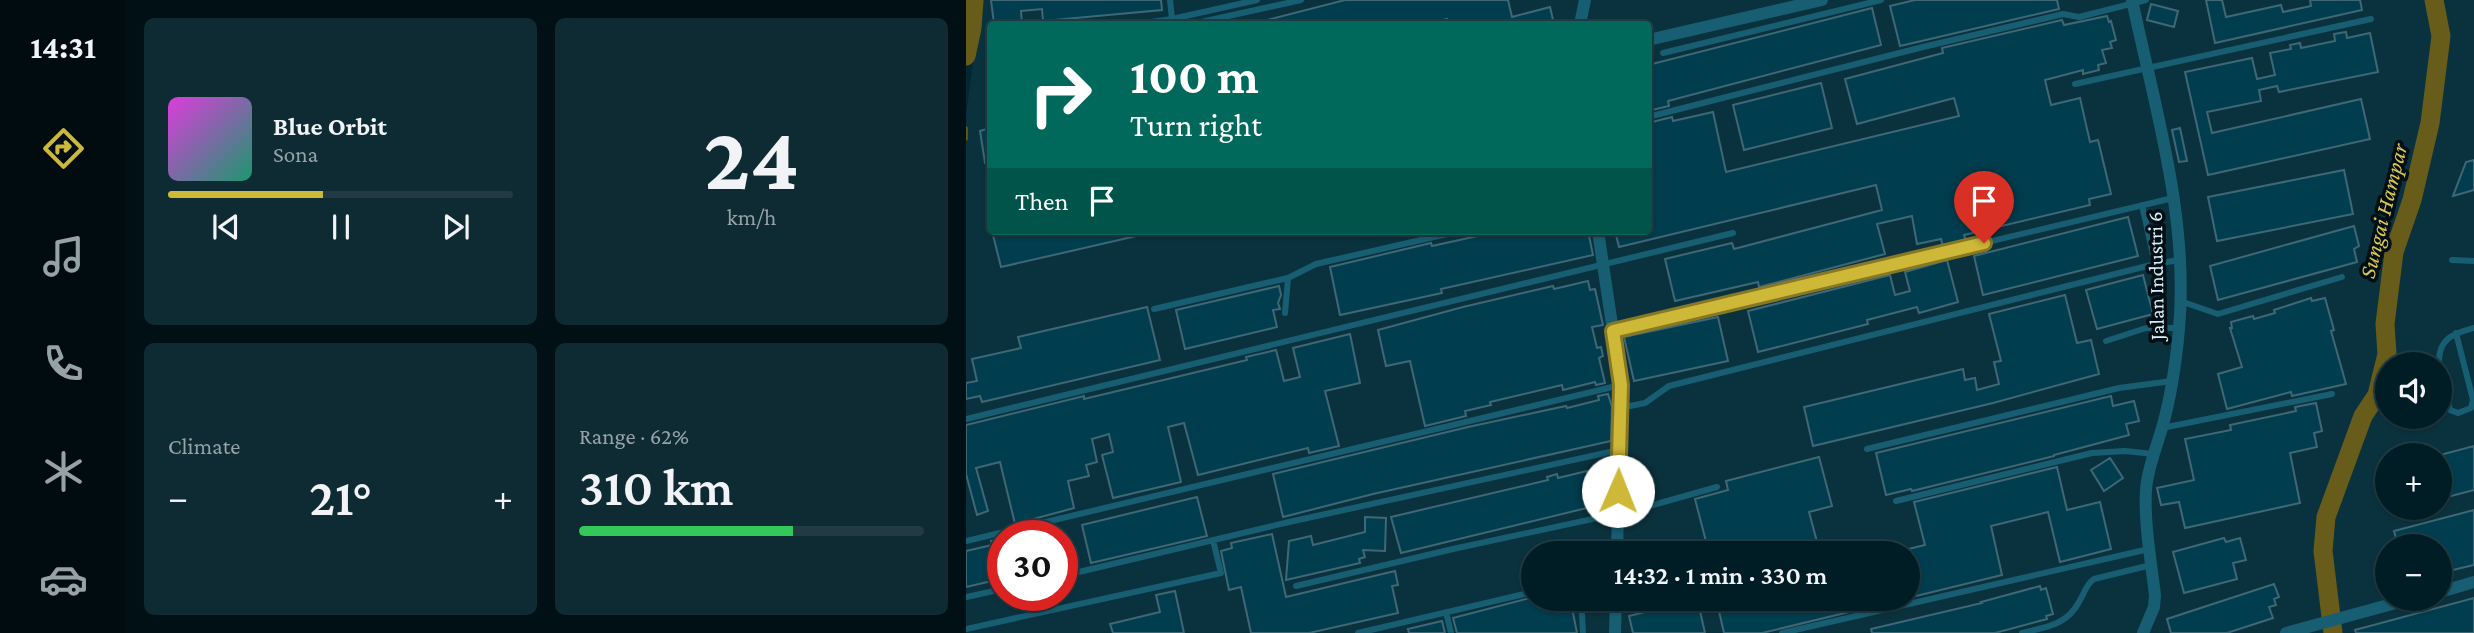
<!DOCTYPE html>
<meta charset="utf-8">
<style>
:root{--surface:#001d26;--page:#0e2a32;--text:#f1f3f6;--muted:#95a2a7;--line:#223b43;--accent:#ceb837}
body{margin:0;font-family:"Crimson Pro",serif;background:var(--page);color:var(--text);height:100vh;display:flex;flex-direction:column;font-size:26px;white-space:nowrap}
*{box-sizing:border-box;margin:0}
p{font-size:23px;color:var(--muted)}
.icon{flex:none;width:38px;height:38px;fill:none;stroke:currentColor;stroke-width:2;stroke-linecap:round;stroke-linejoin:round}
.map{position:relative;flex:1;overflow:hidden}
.sheet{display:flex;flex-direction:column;gap:18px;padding:18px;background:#001015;width:840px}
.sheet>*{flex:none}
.guide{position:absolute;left:21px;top:21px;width:665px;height:214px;border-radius:7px;box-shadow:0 2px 5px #0004,0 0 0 2px var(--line);background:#00695c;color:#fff;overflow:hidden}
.tools{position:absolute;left:1409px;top:352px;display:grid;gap:14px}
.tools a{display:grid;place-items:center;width:77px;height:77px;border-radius:50%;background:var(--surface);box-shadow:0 2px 5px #0004,0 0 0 2px var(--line);font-size:35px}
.speed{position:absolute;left:21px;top:520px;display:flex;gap:14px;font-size:35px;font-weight:700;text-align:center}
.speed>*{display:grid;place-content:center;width:91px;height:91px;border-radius:50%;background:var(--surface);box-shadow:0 2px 5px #0004,0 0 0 2px var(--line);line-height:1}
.speed .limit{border:10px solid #d22;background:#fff;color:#111}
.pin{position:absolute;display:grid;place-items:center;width:60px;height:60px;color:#fff;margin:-72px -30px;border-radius:50% 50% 50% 0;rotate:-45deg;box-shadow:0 0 7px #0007}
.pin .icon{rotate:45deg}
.me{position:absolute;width:77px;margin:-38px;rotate:1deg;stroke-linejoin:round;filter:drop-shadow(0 0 5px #0008)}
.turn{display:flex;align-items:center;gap:24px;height:147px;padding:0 28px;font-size:32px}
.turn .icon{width:91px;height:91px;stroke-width:2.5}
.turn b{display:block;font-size:49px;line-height:60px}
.then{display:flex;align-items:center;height:66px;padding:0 28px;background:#0003;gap:14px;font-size:26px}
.big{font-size:52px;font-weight:600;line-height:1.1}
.sheet .tile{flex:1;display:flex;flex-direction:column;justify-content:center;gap:10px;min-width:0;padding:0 24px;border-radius:10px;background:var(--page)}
.sheet .dial{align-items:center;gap:0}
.dial b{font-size:91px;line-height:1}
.song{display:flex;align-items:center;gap:21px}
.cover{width:84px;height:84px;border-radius:10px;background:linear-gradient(135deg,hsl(300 70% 55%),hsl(160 70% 35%))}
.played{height:7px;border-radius:4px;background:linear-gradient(90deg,var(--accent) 45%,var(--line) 45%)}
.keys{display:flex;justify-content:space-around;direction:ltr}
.heat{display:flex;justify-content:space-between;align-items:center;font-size:38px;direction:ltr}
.charge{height:10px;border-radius:5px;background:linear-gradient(90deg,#34c759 62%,var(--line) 0)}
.sheet .tiles{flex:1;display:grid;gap:18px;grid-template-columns:repeat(2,1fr)}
.trip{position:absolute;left:555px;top:541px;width:399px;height:70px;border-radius:35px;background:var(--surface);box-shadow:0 2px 5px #0004,0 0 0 2px var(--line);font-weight:600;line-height:70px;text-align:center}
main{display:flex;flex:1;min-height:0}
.menu{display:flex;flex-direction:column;width:126px;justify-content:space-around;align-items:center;background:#000c0f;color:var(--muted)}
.menu .icon{width:49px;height:49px}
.menu .current{color:var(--accent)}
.menu b{font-size:32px;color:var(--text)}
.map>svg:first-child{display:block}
.built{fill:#0a323e;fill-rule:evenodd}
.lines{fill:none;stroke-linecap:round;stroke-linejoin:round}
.stream{stroke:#685c1b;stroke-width:3.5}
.river{stroke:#685c1b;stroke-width:19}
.building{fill:#003d4e;stroke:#3f6775;stroke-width:2}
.lane{stroke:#185e73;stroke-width:6}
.street{stroke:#185e73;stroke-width:12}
.route-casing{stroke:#867824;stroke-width:18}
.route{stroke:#ceb837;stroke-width:12}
.labels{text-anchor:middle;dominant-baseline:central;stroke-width:7;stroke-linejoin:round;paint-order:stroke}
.street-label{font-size:21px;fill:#d9eef7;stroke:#010e13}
.water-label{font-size:23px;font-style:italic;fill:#dcc755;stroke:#010e13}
</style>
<main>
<nav class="menu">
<b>14:31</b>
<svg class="icon current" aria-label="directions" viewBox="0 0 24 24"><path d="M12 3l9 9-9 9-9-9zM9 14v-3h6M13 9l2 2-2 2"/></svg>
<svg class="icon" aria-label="music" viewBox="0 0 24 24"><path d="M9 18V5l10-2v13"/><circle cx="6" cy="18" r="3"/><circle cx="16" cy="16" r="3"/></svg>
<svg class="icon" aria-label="phone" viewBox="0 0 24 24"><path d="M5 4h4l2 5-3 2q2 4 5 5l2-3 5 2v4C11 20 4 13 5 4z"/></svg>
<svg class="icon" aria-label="climate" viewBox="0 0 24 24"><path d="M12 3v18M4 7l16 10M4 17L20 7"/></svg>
<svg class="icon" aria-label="car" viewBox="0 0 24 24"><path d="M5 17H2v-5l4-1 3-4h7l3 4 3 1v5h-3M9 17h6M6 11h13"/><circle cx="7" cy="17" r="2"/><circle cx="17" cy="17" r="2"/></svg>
</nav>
<section class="sheet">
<div class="tiles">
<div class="tile">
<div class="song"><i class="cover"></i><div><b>Blue Orbit</b><p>Sona</p></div></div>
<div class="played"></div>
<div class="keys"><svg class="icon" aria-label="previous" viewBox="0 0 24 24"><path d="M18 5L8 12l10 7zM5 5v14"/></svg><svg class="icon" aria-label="pause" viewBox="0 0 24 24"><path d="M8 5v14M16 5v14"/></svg><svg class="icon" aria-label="next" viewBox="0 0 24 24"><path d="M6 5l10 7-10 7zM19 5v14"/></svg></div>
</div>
<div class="tile dial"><b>24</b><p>km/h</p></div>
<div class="tile"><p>Climate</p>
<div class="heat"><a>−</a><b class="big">21°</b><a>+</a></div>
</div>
<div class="tile"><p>Range · 62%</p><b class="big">310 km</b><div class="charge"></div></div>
</div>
</section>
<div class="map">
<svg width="1508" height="633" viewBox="0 0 1508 633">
<rect width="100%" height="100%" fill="#002733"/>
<path class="built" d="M 15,0 L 1508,0 L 1508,633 L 0,633 L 0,116 ZM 24,24 L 682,24 L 682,231 L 24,231 ZM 1421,364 L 1474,364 L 1474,416 L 1421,416 ZM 1421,455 L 1474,455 L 1474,508 L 1421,508 ZM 37,536 L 96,536 L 96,595 L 37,595 ZM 1421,546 L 1474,546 L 1474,598 L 1421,598 ZM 567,553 L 942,553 L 942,598 L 567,598 Z"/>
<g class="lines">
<path class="stream" d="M 0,128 L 0,139"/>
<path class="river" d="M 0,56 L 6,28 L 8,0
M 1367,633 L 1357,551 L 1360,517 L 1397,416 L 1411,395 L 1421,354 L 1419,324 L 1428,252 L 1446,200 L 1464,123 L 1475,36 L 1468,0"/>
</g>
<path class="building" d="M 25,0 L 195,0 L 196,10 L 77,21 L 76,9 L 55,11 L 56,24 L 28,24 Z
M 379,0 L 542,0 L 546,17 L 584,7 L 588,24 L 481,24 L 481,19 L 458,24 L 297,24 L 297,21 Z
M 949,0 L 1091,0 L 1093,9 L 934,46 L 924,6 Z
M 1240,0 L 1256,0 L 1260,17 L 1315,5 L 1317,12 L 1345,6 L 1344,0 L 1394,0 L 1396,10 L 1249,43 Z
M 1185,4 L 1212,11 L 1208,27 L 1181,20 Z
M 906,8 L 915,45 L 702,101 L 703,106 L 682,111 L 682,65 Z
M 1141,16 L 1143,22 L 1145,21 L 1150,40 L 1144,42 L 1146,48 L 1136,50 L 1140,63 L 1132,65 L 1133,70 L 1117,74 L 1117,70 L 1079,80 L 1085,105 L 1114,98 L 1124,142 L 1132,140 L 1145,194 L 1123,199 L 1124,205 L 998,235 L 1000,241 L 977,247 L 975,239 L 951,244 L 946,216 L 911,224 L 919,254 L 793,287 L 792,282 L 709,301 L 699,259 L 766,243 L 768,249 L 916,210 L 910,185 L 653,247 L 649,231 L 682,231 L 682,123 L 706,117 L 707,121 L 747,112 L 760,172 L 993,116 L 988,98 L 891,124 L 879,79 L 977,53 L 976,48 L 1096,20 L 1098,25 Z
M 1380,32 L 1381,38 L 1404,33 L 1412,72 L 1313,92 L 1311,86 L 1293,90 L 1295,101 L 1241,112 L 1246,133 L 1395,99 L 1404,139 L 1242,175 L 1219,72 L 1286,58 L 1291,79 L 1309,75 L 1304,53 L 1325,49 L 1324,45 L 1334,43 L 1335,48 L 1369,41 L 1368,34 Z
M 855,83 L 866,128 L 778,150 L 767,105 Z
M 24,128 L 24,163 L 19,163 L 14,131 Z
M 1214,128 L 1221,161 L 1213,162 L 1206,130 Z
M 1508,160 L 1508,190 L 1487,196 L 1500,162 Z
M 1378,170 L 1387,214 L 1251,241 L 1242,197 Z
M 1162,217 L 1172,256 L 1017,295 L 1008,256 Z
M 1388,226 L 1393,246 L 1388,249 L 1391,262 L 1252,300 L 1244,266 Z
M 26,231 L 175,231 L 175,235 L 35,267 Z
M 534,231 L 622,231 L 627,255 L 475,289 L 476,293 L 374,315 L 364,267 L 465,243 L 466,246 Z
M 981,260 L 992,302 L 953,313 L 951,307 L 901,320 L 902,324 L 792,352 L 782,311 L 924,275 L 929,295 L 944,291 L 939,272 Z
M 1177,275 L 1187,314 L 1131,329 L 1120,290 Z
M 622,281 L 624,290 L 629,289 L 637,325 L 626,327 L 631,348 L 635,347 L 637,356 L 633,358 L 639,383 L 630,385 L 629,382 L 597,390 L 596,385 L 524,402 L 525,405 L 499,411 L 500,416 L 459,426 L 444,361 L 420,366 L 412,330 L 497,307 L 587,286 L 588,289 Z
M 313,286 L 315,295 L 312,303 L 314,309 L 307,310 L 311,327 L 219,349 L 210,310 Z
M 1099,295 L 1111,343 L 1125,340 L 1133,374 L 1027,403 L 847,446 L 838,407 L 997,369 L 999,380 L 1009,378 L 1011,390 L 1033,384 L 1028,362 L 1035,361 L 1023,314 Z
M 1345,298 L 1346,301 L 1359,298 L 1368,330 L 1365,331 L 1380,384 L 1326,396 L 1325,392 L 1261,409 L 1252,374 L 1276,367 L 1264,328 L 1266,328 L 1265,322 L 1287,316 L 1288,319 L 1309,313 L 1308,310 Z
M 181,307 L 194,360 L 16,402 L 14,396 L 0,399 L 0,383 L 11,381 L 6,359 L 55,348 L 52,337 Z
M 752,317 L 762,361 L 668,381 L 658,337 Z
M 384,334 L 394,383 L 359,391 L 373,446 L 343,453 L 342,448 L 232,475 L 218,423 L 202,427 L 215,482 L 147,498 L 136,455 L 147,452 L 143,434 L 126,439 L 131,462 L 120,465 L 123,476 L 102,481 L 108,508 L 49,524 L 34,462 L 10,468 L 22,511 L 11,515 L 0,474 L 0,425 L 118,396 L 118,399 L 206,378 L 281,360 L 280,357 L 310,350 L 318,381 L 334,377 L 327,348 Z
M 642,394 L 646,407 L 645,441 L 407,494 L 317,517 L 307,474 L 502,427 L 600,406 L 601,408 L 633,400 L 632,396 Z
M 1145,396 L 1147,406 L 1168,401 L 1173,421 L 1160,424 L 1163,435 L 1088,455 L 1088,456 L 946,491 L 945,489 L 920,495 L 910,453 Z
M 1350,403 L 1356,431 L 1348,433 L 1351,447 L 1324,453 L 1334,503 L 1219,528 L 1213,502 L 1195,505 L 1191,488 L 1228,480 L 1219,439 L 1265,430 L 1264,425 L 1330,411 L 1329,407 Z
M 1508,446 L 1508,490 L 1474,499 L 1474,455 Z
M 853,457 L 866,506 L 843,512 L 854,553 L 743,553 L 729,499 L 762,490 L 760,481 Z
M 1144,458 L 1157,478 L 1138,491 L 1125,470 Z
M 1091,467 L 1101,510 L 1134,502 L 1145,549 L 1094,562 L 1082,512 L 1025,526 L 1036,575 L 942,598 L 942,549 L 959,545 L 948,502 Z
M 621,471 L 629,506 L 435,553 L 425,517 L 582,480 L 581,477 L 591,474 L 592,478 Z
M 231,497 L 241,536 L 125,563 L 116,525 Z
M 1508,510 L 1508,565 L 1474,573 L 1474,546 L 1432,546 L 1428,531 Z
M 399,517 L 420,518 L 419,551 L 397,550 L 399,557 L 393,559 L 394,563 L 320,580 L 323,541 L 345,536 L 347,545 L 399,532 Z
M 306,534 L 320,597 L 429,571 L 432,585 L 426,586 L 432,613 L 343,633 L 285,633 L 275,587 L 263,590 L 255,551 L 266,548 L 265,543 Z
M 37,538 L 37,560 L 22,563 L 26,581 L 0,587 L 0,551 L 26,545 L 25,541 Z
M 1258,538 L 1260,542 L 1274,538 L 1280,560 L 1267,563 L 1271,579 L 1218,593 L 1207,552 Z
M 1308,584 L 1313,597 L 1308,599 L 1310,605 L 1303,607 L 1307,618 L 1261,633 L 1205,633 L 1201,619 Z
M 1074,586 L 1075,590 L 1080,588 L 1087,614 L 1080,616 L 1081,619 L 1029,633 L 906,633 L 905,629 L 1016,603 L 1015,602 Z
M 209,591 L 218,633 L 147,633 L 144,624 L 194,612 L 190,595 Z
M 564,598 L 604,598 L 611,633 L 491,633 L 487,618 Z
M 676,598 L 731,598 L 739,633 L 667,633 L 663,616 L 679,612 Z
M 750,598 L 929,598 L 929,601 L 796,633 L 758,633 Z
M 1508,598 L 1508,633 L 1390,633 L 1389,630 Z
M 476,621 L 479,633 L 443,633 L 442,629 Z"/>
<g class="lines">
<path class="lane" d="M 204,0 L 206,19
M 171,24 L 206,19 L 291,0
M 226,24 L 335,0
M 697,53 L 915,0
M 1109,84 L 1405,19
M 682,117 L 957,47 L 1097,14 L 1113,17 L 1180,0
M 1176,205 L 1189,264
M 1486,260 L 1508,261
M 1214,301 L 1252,314 L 1376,277
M 188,309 L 322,278 L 350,264 L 494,231
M 319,313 L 322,278
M 647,331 L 1207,198
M 1140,341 L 1180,328 L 1213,328
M 1473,364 C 1472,339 1486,334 1508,328
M 1474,365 L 1484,410 L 1492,413 L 1505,408 L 1507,400 L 1490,333
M 654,408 L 679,403 L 703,386 L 1189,264 L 1213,260
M 0,419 L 767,233
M 1196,428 L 1366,394
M 901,449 L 1153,388 L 1206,381
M 930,501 L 1126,453 L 1159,451 L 1187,454
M 0,541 L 655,385
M 96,576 L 323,522 L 653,450
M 330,586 L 487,549 L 673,509 L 751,487
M 0,597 L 37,589
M 615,598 L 617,633
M 480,612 L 485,633
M 0,629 L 255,573 L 247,540
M 392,633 L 567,592
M 816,633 L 1183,549
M 1056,633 C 1080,627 1101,625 1113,602 C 1118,594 1120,584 1128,579 L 1185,565"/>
<path class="street" d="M 1166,0 C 1189,108 1223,218 1213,329 C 1210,362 1205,397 1196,428 C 1190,449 1182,467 1180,489 C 1178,524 1185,561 1189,595 L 1188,607 L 1177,633
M 614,24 L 619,0
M 682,40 L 856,0
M 632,231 L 655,385 L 651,553
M 1474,592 L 1508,582
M 649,633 L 650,598
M 1320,633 L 1448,598"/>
</g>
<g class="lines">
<g class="route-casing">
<path id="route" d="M 652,491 L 655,385 L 647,331 L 1018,243"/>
</g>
<use href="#route" class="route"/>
</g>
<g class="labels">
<g class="street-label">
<text transform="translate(1190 276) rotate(-91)">Jalan Industri 6</text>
</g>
<g class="water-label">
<text transform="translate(1417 211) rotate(-76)">Sungai Hampar</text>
</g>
</g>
</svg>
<div class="tools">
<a><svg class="icon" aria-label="sound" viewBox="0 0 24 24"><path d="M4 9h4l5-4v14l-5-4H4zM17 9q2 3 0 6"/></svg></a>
<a>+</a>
<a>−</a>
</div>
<div class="speed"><div class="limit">30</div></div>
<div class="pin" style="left:1018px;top:243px;background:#d93025"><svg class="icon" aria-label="arrive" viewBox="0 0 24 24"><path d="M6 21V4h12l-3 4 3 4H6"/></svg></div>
<svg class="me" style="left:652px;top:491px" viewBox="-20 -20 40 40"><circle r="19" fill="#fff"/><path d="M0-13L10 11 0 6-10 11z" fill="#ceb837"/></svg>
<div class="trip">14:32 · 1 min · 330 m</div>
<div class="guide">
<div class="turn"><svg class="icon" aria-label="right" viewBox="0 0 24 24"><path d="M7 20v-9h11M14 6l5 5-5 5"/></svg><div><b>100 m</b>Turn right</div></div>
<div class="then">Then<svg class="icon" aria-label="arrive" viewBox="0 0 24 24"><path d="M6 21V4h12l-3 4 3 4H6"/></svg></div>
</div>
</div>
</main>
